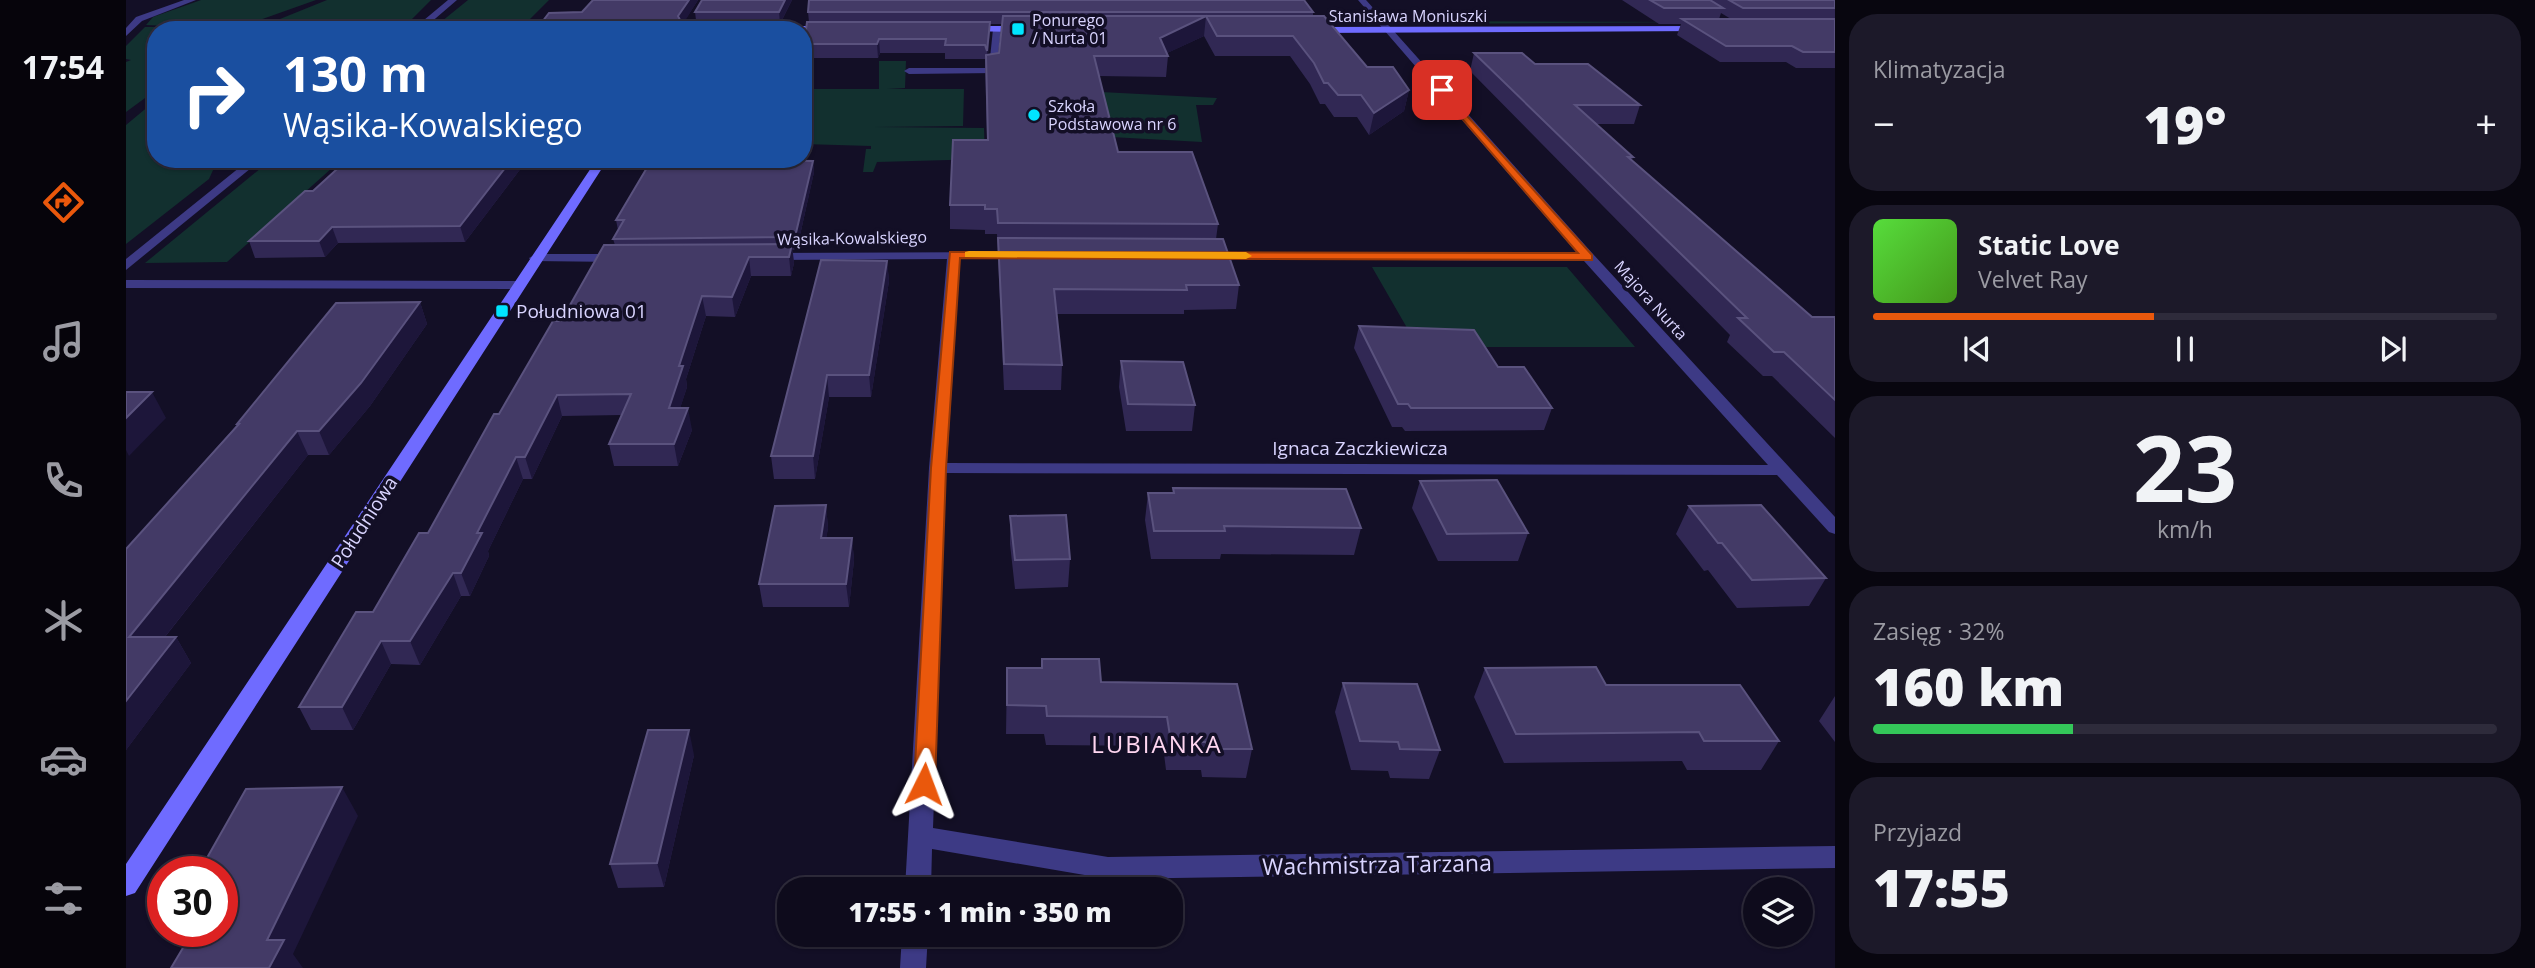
<!DOCTYPE html>
<html lang="pl">
<meta charset="utf-8">
<style>
:root{--surface:#0e0b1c;--page:#1c1929;--text:#f1f3f6;--muted:#9b9ba3;--line:#2e2b3b;--accent:#ea580c}
body{margin:0;font-family:"Open Sans",sans-serif;background:var(--page);color:var(--text);height:100vh;display:flex;flex-direction:column;font-size:26px;white-space:nowrap}
*{box-sizing:border-box;margin:0}
p{font-size:23px;color:var(--muted)}
.icon{flex:none;width:38px;height:38px;fill:none;stroke:currentColor;stroke-width:2;stroke-linecap:round;stroke-linejoin:round}
.map{position:relative;flex:1;overflow:hidden}
.sheet{display:flex;flex-direction:column;gap:14px;padding:14px;background:#08060f;width:700px}
.sheet>*{flex:none}
.banner{position:absolute;left:21px;top:21px;width:665px;height:147px;border-radius:28px;box-shadow:0 2px 5px #0004,0 0 0 2px var(--line);background:#1a4fa0;color:#fff;overflow:hidden}
.fabs{position:absolute;left:1617px;top:877px;display:grid;gap:14px}
.fabs a{display:grid;place-items:center;width:70px;height:70px;border-radius:50%;background:var(--surface);box-shadow:0 2px 5px #0004,0 0 0 2px var(--line);font-size:35px}
.speed{position:absolute;left:21px;top:856px;display:flex;gap:14px;font-size:35px;font-weight:700;text-align:center}
.speed>*{display:grid;place-content:center;width:91px;height:91px;border-radius:50%;background:var(--surface);box-shadow:0 2px 5px #0004,0 0 0 2px var(--line);line-height:1}
.speed .limit{border:10px solid #d22;background:#fff;color:#111}
.pin{position:absolute;display:grid;place-items:center;width:60px;height:60px;color:#fff;margin:-30px;border-radius:14px;box-shadow:0 4px 10px #0006}
.me{position:absolute;width:77px;margin:-38px;rotate:3deg;stroke-linejoin:round;filter:drop-shadow(0 0 5px #0008)}
.turn{display:flex;align-items:center;gap:24px;height:147px;padding:0 21px;font-size:32px}
.turn .icon{width:91px;height:91px;stroke-width:2.5}
.turn b{display:block;font-size:49px;line-height:60px}
.big{font-size:52px;font-weight:800;line-height:1.1}
.sheet .tile{flex:1;display:flex;flex-direction:column;justify-content:center;gap:10px;min-width:0;padding:0 24px;border-radius:28px;background:var(--page)}
.sheet .dial{align-items:center;gap:0}
.dial b{font-size:91px;line-height:1}
.song{display:flex;align-items:center;gap:21px}
.cover{width:84px;height:84px;border-radius:10px;background:linear-gradient(135deg,hsl(110 70% 55%),hsl(100 70% 35%))}
.played{height:7px;border-radius:4px;background:linear-gradient(90deg,var(--accent) 45%,var(--line) 45%)}
.keys{display:flex;justify-content:space-around;direction:ltr}
.heat{display:flex;justify-content:space-between;align-items:center;font-size:38px;direction:ltr}
.charge{height:10px;border-radius:5px;background:linear-gradient(90deg,#34c759 32%,var(--line) 0)}
.trip{position:absolute;left:651px;top:877px;width:406px;height:70px;border-radius:28px;background:var(--surface);box-shadow:0 2px 5px #0004,0 0 0 2px var(--line);font-weight:800;line-height:70px;text-align:center}
main{display:flex;flex:1;min-height:0}
.dock{display:flex;flex-direction:column;width:126px;justify-content:space-around;align-items:center;background:#06040b;color:var(--muted)}
.dock .icon{width:49px;height:49px}
.dock .current{color:var(--accent)}
.dock b{font-size:32px;color:var(--text)}
.map>svg:first-child{display:block}
.green{fill:#12302f}
.lines{fill:none;stroke-linecap:round;stroke-linejoin:round}
.lane{fill:#3d3a85;fill-rule:evenodd}
.street{fill:#3d3a85;fill-rule:evenodd}
.secondary{fill:#6f6bff;fill-rule:evenodd}
.wall{fill:#312854;fill-rule:evenodd}
.shaded-wall{fill:#1d163a}
.building{fill:#433a66;stroke:#5a527e;stroke-width:2}
.route{fill:#ea580c;stroke:#983908;stroke-width:2}
.slow{fill:#f59e0b}
.poi-dot{fill:#00e5ff;stroke:#130f26;stroke-width:2.5}
.labels{text-anchor:middle;dominant-baseline:central;stroke-width:7;stroke-linejoin:round;paint-order:stroke}
.far-street-label{font-size:16px;fill:#d9d4ff;stroke:#130f26}
.far-poi-label{font-size:16px;fill:#d9d4ff;stroke:#130f26;text-anchor:start}
.poi-label{font-size:19px;fill:#d9d4ff;stroke:#130f26;text-anchor:start}
.street-label{font-size:19px;fill:#d9d4ff;stroke:#130f26}
.near-street-label{font-size:23px;fill:#d9d4ff;stroke:#130f26}
.near-neighbourhood-label{font-size:24px;letter-spacing:2px;fill:#ffd6f0;stroke:#130f26}
</style>
<main>
<nav class="dock">
<b>17:54</b>
<svg class="icon current" aria-label="directions" viewBox="0 0 24 24"><path d="M12 3l9 9-9 9-9-9zM9 14v-3h6M13 9l2 2-2 2"/></svg>
<svg class="icon" aria-label="music" viewBox="0 0 24 24"><path d="M9 18V5l10-2v13"/><circle cx="6" cy="18" r="3"/><circle cx="16" cy="16" r="3"/></svg>
<svg class="icon" aria-label="phone" viewBox="0 0 24 24"><path d="M5 4h4l2 5-3 2q2 4 5 5l2-3 5 2v4C11 20 4 13 5 4z"/></svg>
<svg class="icon" aria-label="climate" viewBox="0 0 24 24"><path d="M12 3v18M4 7l16 10M4 17L20 7"/></svg>
<svg class="icon" aria-label="car" viewBox="0 0 24 24"><path d="M5 17H2v-5l4-1 3-4h7l3 4 3 1v5h-3M9 17h6M6 11h13"/><circle cx="7" cy="17" r="2"/><circle cx="17" cy="17" r="2"/></svg>
<svg class="icon" aria-label="filters" viewBox="0 0 24 24"><path d="M4 7h16M4 17h16"/><circle cx="9" cy="7" r="2"/><circle cx="15" cy="17" r="2"/></svg>
</nav>
<div class="map">
<svg width="1709" height="968" viewBox="0 0 1709 968">
<rect width="100%" height="100%" fill="#130f26"/>
<path class="green" d="M 75,0 L 190,0 L 105,30 L 30,30 L 30,90 L 0,112 L 0,62 L 5,60 L 0,59 L 0,46 L 19,27 L 65,27 L 20,25 L 27,17 Z
M 201,0 L 305,0 L 283,22 L 260,30 L 127,30 Z
M 342,0 L 423,0 L 399,24 L 379,24 L 373,30 L 305,30 Z
M 1264,14 L 1270,14 L 1279,21 L 1572,22 L 1292,24 L 1272,21 Z
M 753,61 L 780,61 L 779,88 L 761,89 L 838,89 L 837,126 L 749,127 L 858,128 L 859,159 L 751,162 L 747,172 L 737,172 L 740,149 L 745,149 L 745,146 L 677,144 L 677,89 L 753,89 Z
M 975,92 L 1091,98 L 1087,105 L 1070,105 L 1076,142 L 985,137 Z
M 30,100 L 30,159 L 92,159 L 83,179 L 0,244 L 0,125 Z
M 146,159 L 216,159 L 101,262 L 19,263 Z
M 1246,267 L 1441,267 L 1509,347 L 1292,347 Z"/>
<g class="lines">
<path class="lane" d="M 871,26 L 875,29 L 870,73 L 783,74 L 778,71 L 783,68 L 863,68 L 867,29 Z
M 0,280 L 393,281 L 400,285 L 393,289 L 0,288 Z"/>
<path class="street" d="M 58,0 L 70,0 L 16,21 L 0,36 L 0,28 L 10,17 Z
M 322,0 L 331,0 L 296,30 L 286,30 Z
M 1232,0 L 1240,0 L 1467,254 L 1709,517 L 1709,534 L 1703,532 L 1651,475 L 820,473 L 807,828 L 982,857 L 1709,846 L 1709,868 L 982,879 L 806,849 L 805,889 L 779,889 L 803,468 L 821,259 L 644,260 L 637,256 L 639,253 L 901,252 L 901,258 L 896,259 L 834,259 L 821,463 L 1642,465 L 1458,261 L 1073,259 L 1073,253 L 1078,252 L 1451,253 Z
M 124,159 L 136,159 L 0,270 L 0,259 Z
M 410,254 L 494,254 L 501,258 L 494,262 L 405,261 L 403,258 Z
M 776,934 L 802,934 L 800,968 L 774,968 Z"/>
<path class="secondary" d="M 626,26 L 703,26 L 707,29 L 703,32 L 622,30 Z
M 840,26 L 899,26 L 903,29 L 899,32 L 837,31 L 837,27 Z
M 1575,26 L 1579,29 L 1578,31 L 1186,33 L 1182,30 L 1186,27 Z
M 471,159 L 482,159 L 9,893 L 0,896 L 0,864 Z"/>
</g>
<path class="wall" d="M 467,0 L 572,0 L 559,20 L 570,20 L 569,12 L 576,0 L 666,0 L 654,24 L 649,24 L 650,30 L 410,30 L 456,12 Z
M 1496,0 L 1709,0 L 1709,68 L 1670,68 L 1660,62 L 1594,62 L 1551,35 L 1555,24 L 1533,24 ZM 1595,13 L 1605,19 L 1593,19 Z
M 682,12 L 1187,12 L 1187,16 L 1241,67 L 1283,90 L 1278,111 L 1243,135 L 1231,117 L 1208,117 L 1199,104 L 1194,104 L 1184,84 L 1164,56 L 1089,56 L 1078,36 L 1041,53 L 1042,56 L 1040,77 L 973,76 L 992,152 L 1092,224 L 1090,239 L 1113,285 L 1110,309 L 1058,310 L 1058,314 L 930,314 L 936,365 L 935,390 L 878,390 L 871,234 L 859,234 L 859,230 L 824,229 L 824,205 L 861,140 L 859,59 L 819,59 L 819,53 L 754,53 L 752,58 L 680,58 L 678,44 L 683,22 ZM 864,24 L 876,24 L 873,53 L 862,55 Z
M 1348,53 L 1409,64 L 1514,105 L 1508,124 L 1470,124 L 1507,157 L 1506,160 L 1686,317 L 1709,317 L 1709,438 L 1646,376 L 1637,376 L 1601,342 L 1604,335 L 1344,71 Z
M 402,159 L 339,242 L 212,243 L 199,257 L 129,258 L 123,241 L 187,191 Z
M 589,160 L 687,161 L 688,172 L 671,249 L 666,250 L 668,263 L 665,276 L 625,276 L 609,317 L 580,316 L 560,379 L 561,387 L 554,408 L 566,430 L 552,466 L 488,466 L 483,444 L 495,415 L 436,416 L 406,479 L 397,479 L 362,551 L 363,556 L 344,596 L 335,596 L 294,665 L 265,664 L 227,730 L 185,730 L 173,707 L 247,612 L 302,533 L 373,414 L 435,321 L 489,245 L 487,239 L 492,230 L 490,220 L 538,166 Z
M 761,261 L 763,281 L 745,397 L 703,397 L 689,479 L 648,479 L 645,456 Z
M 294,302 L 301,324 L 244,406 L 203,455 L 182,455 L 39,637 L 50,637 L 65,663 L 0,750 L 0,549 L 111,425 L 111,424 L 210,303 Z
M 1233,326 L 1372,367 L 1426,408 L 1418,430 L 1279,431 L 1276,427 L 1266,427 L 1228,348 Z
M 995,361 L 1069,405 L 1066,431 L 1000,431 L 993,387 Z
M 1294,481 L 1402,533 L 1392,561 L 1312,561 L 1286,508 Z
M 1047,488 L 1235,528 L 1228,555 L 1095,554 L 1094,559 L 1025,559 L 1019,520 L 1022,493 L 1047,493 Z
M 700,505 L 702,528 L 700,538 L 726,538 L 728,560 L 723,607 L 637,607 L 633,584 Z
M 1563,506 L 1700,578 L 1683,606 L 1611,608 L 1582,570 L 1578,571 L 1550,534 Z
M 884,516 L 944,559 L 942,587 L 889,589 L 884,544 Z
M 881,668 L 975,682 L 1126,749 L 1120,778 L 1076,777 L 1075,770 L 1040,770 L 1037,746 L 920,745 L 918,734 L 880,734 Z
M 1359,668 L 1480,685 L 1653,741 L 1635,770 L 1561,770 L 1556,761 L 1378,763 L 1348,697 Z
M 1217,683 L 1314,750 L 1303,779 L 1264,778 L 1262,771 L 1225,770 L 1209,712 Z
M 1709,696 L 1709,742 L 1693,721 Z
M 568,755 L 538,887 L 492,888 L 484,864 Z"/>
<path class="shaded-wall" d="M 563,0 L 572,0 L 554,29 L 552,16 Z
M 659,0 L 666,0 L 654,24 L 653,12 Z
M 1080,16 L 1078,36 L 1035,56 L 1034,38 Z
M 649,20 L 650,30 L 644,30 Z
M 864,22 L 864,35 L 861,65 L 861,51 Z
M 753,39 L 754,53 L 752,58 L 751,44 Z
M 1283,90 L 1278,111 L 1243,135 L 1248,113 Z
M 386,159 L 402,159 L 339,242 L 334,226 Z
M 687,161 L 688,172 L 671,249 L 669,237 Z
M 206,227 L 212,243 L 199,257 L 193,241 Z
M 666,244 L 668,263 L 665,276 L 663,257 Z
M 623,257 L 625,276 L 609,317 L 606,297 Z
M 761,261 L 763,281 L 745,397 L 743,375 Z
M 576,296 L 580,316 L 560,379 L 561,387 L 547,430 L 543,408 L 553,366 Z
M 294,302 L 301,324 L 244,406 L 203,455 L 193,431 Z
M 701,375 L 703,397 L 689,479 L 687,456 Z
M 26,392 L 40,418 L 3,456 L 0,450 L 0,418 Z
M 431,395 L 436,416 L 406,479 L 399,457 Z
M 562,408 L 566,430 L 552,466 L 548,444 Z
M 171,431 L 182,455 L 19,662 L 3,637 Z
M 390,457 L 397,479 L 362,551 L 363,556 L 344,596 L 335,573 L 351,533 Z
M 700,505 L 702,528 L 697,560 L 695,538 Z
M 726,538 L 728,560 L 723,607 L 720,584 Z
M 327,573 L 335,596 L 294,665 L 284,641 Z
M 50,637 L 65,663 L 0,750 L 0,701 Z
M 255,641 L 265,664 L 227,730 L 216,707 Z
M 563,730 L 568,755 L 538,887 L 531,863 Z
M 216,787 L 232,816 L 167,954 L 177,968 L 143,968 L 141,940 Z"/>
<path class="building" d="M 467,0 L 563,0 L 552,16 L 554,20 L 649,20 L 644,30 L 410,30 L 423,13 L 456,12 Z
M 576,0 L 659,0 L 653,12 L 569,12 Z
M 683,0 L 1178,0 L 1187,12 L 682,12 Z
M 1524,0 L 1584,0 L 1597,8 L 1538,8 Z
M 1603,0 L 1709,0 L 1709,8 L 1617,8 Z
M 877,16 L 1198,16 L 1241,67 L 1267,67 L 1283,90 L 1248,113 L 1235,95 L 1212,95 L 1202,83 L 1198,83 L 1188,63 L 1167,36 L 1091,36 L 1080,16 L 1034,38 L 1042,56 L 968,56 L 992,152 L 1066,152 L 1092,224 L 872,223 L 871,209 L 859,209 L 859,205 L 824,205 L 827,140 L 862,140 L 860,55 L 873,53 Z
M 1556,19 L 1709,19 L 1709,52 L 1677,52 L 1666,46 L 1600,46 Z
M 681,22 L 864,22 L 861,51 L 859,45 L 819,45 L 820,39 L 753,39 L 751,44 L 678,44 Z
M 1348,53 L 1396,53 L 1409,64 L 1462,64 L 1514,105 L 1449,105 L 1507,157 L 1502,157 L 1686,317 L 1709,317 L 1709,400 L 1658,352 L 1648,352 L 1612,318 L 1621,318 Z
M 222,159 L 386,159 L 334,226 L 206,227 L 193,241 L 123,241 L 179,191 L 187,191 Z
M 542,159 L 687,161 L 669,237 L 487,239 L 498,220 L 490,220 L 522,166 L 538,166 Z
M 872,238 L 1097,239 L 1113,285 L 1060,285 L 1061,290 L 928,289 L 936,365 L 878,364 Z
M 666,244 L 663,257 L 623,257 L 606,297 L 576,296 L 553,366 L 557,366 L 543,408 L 562,408 L 548,444 L 483,444 L 505,394 L 431,395 L 399,457 L 390,457 L 351,533 L 356,533 L 335,573 L 327,573 L 284,641 L 255,641 L 216,707 L 173,707 L 230,612 L 247,612 L 293,533 L 302,533 L 368,414 L 373,414 L 427,321 L 435,321 L 478,245 Z
M 695,260 L 761,261 L 743,375 L 701,375 L 687,456 L 645,456 Z
M 294,302 L 235,383 L 193,431 L 171,431 L 3,637 L 50,637 L 0,701 L 0,549 L 113,424 L 111,424 L 210,303 Z
M 1233,326 L 1348,330 L 1372,367 L 1398,367 L 1426,408 L 1285,408 L 1282,404 L 1272,404 Z
M 995,361 L 1057,362 L 1069,405 L 1002,404 Z
M 0,392 L 26,392 L 0,418 Z
M 1371,480 L 1402,533 L 1321,534 L 1294,481 Z
M 1047,488 L 1220,489 L 1235,528 L 1098,526 L 1099,531 L 1028,531 L 1022,493 L 1048,493 Z
M 700,505 L 695,538 L 726,538 L 720,584 L 633,584 L 649,506 Z
M 1635,505 L 1700,578 L 1626,580 L 1596,543 L 1592,543 L 1563,506 Z
M 940,515 L 944,559 L 889,560 L 884,516 Z
M 916,659 L 973,659 L 975,682 L 1111,684 L 1126,749 L 1081,749 L 1080,742 L 1045,742 L 1041,717 L 921,716 L 920,706 L 881,705 L 881,668 L 916,668 Z
M 1470,667 L 1480,685 L 1614,685 L 1653,741 L 1578,741 L 1573,732 L 1390,734 L 1359,668 Z
M 1217,683 L 1291,684 L 1314,750 L 1274,749 L 1272,742 L 1234,741 Z
M 522,730 L 563,730 L 531,863 L 484,864 Z
M 216,787 L 141,940 L 158,940 L 143,968 L 45,968 L 67,931 L 96,931 L 96,872 L 73,872 L 120,789 Z"/>
<path class="route" d="M 1316,88 L 1466,255 L 1466,260 L 834,258 L 820,468 L 809,784 L 806,790 L 798,793 L 791,790 L 788,784 L 805,468 L 824,252 L 1452,253 L 1313,92 L 1312,90 Z"/>
<path class="slow" d="M 843,251 L 1120,252 L 1126,256 L 1120,259 L 839,257 L 839,252 Z"/>
<g class="poi-dot">
<rect x="885" y="22" width="14" height="14" rx="3.5"/>
<circle cx="908" cy="115" r="7"/>
<rect x="369" y="304" width="14" height="14" rx="3.5"/>
</g>
<g class="labels">
<g class="far-street-label">
<text x="1282" y="16">Stanisława Moniuszki</text>
<text transform="translate(726 238) rotate(-1)">Wąsika-Kowalskiego</text>
<text transform="translate(1525 300) rotate(48)">Majora Nurta</text>
</g>
<g class="far-poi-label">
<text x="906" y="20">Ponurego<tspan x="906" dy="18">/ Nurta 01</tspan></text>
<text x="922" y="106">Szkoła<tspan x="922" dy="18">Podstawowa nr 6</tspan></text>
</g>
<g class="poi-label">
<text x="390" y="311">Południowa 01</text>
</g>
<g class="street-label">
<text x="1234" y="448">Ignaca Zaczkiewicza</text>
<text transform="translate(238 522) rotate(-57)">Południowa</text>
</g>
<g class="near-street-label">
<text transform="translate(1251 864) rotate(-1)">Wachmistrza Tarzana</text>
</g>
<g class="near-neighbourhood-label">
<text x="1031" y="743">LUBIANKA</text>
</g>
</g>
</svg>
<div class="fabs">
<a><svg class="icon" aria-label="layers" viewBox="0 0 24 24"><path d="M12 4l9 5-9 5-9-5zM3 14l9 5 9-5"/></svg></a>
</div>
<div class="speed"><div class="limit">30</div></div>
<div class="pin" style="left:1316px;top:90px;background:#d93025"><svg class="icon" aria-label="arrive" viewBox="0 0 24 24"><path d="M6 21V4h12l-3 4 3 4H6"/></svg></div>
<svg class="me" style="left:798px;top:784px" viewBox="-20 -20 40 40"><path d="M0-17L14 15 0 8-14 15z" fill="#ea580c" stroke="#fff" stroke-width="4"/></svg>
<div class="trip">17:55 · 1 min · 350 m</div>
<div class="banner">
<div class="turn"><svg class="icon" aria-label="right" viewBox="0 0 24 24"><path d="M7 20v-9h11M14 6l5 5-5 5"/></svg><div><b>130 m</b>Wąsika-Kowalskiego</div></div>
</div>
</div>
<section class="sheet">
<div class="tile"><p>Klimatyzacja</p>
<div class="heat"><a>−</a><b class="big">19°</b><a>+</a></div>
</div>
<div class="tile">
<div class="song"><i class="cover"></i><div><b>Static Love</b><p>Velvet Ray</p></div></div>
<div class="played"></div>
<div class="keys"><svg class="icon" aria-label="previous" viewBox="0 0 24 24"><path d="M18 5L8 12l10 7zM5 5v14"/></svg><svg class="icon" aria-label="pause" viewBox="0 0 24 24"><path d="M8 5v14M16 5v14"/></svg><svg class="icon" aria-label="next" viewBox="0 0 24 24"><path d="M6 5l10 7-10 7zM19 5v14"/></svg></div>
</div>
<div class="tile dial"><b>23</b><p>km/h</p></div>
<div class="tile"><p>Zasięg · 32%</p><b class="big">160 km</b><div class="charge"></div></div>
<div class="tile"><p>Przyjazd</p><b class="big">17:55</b></div>
</section>
</main>
